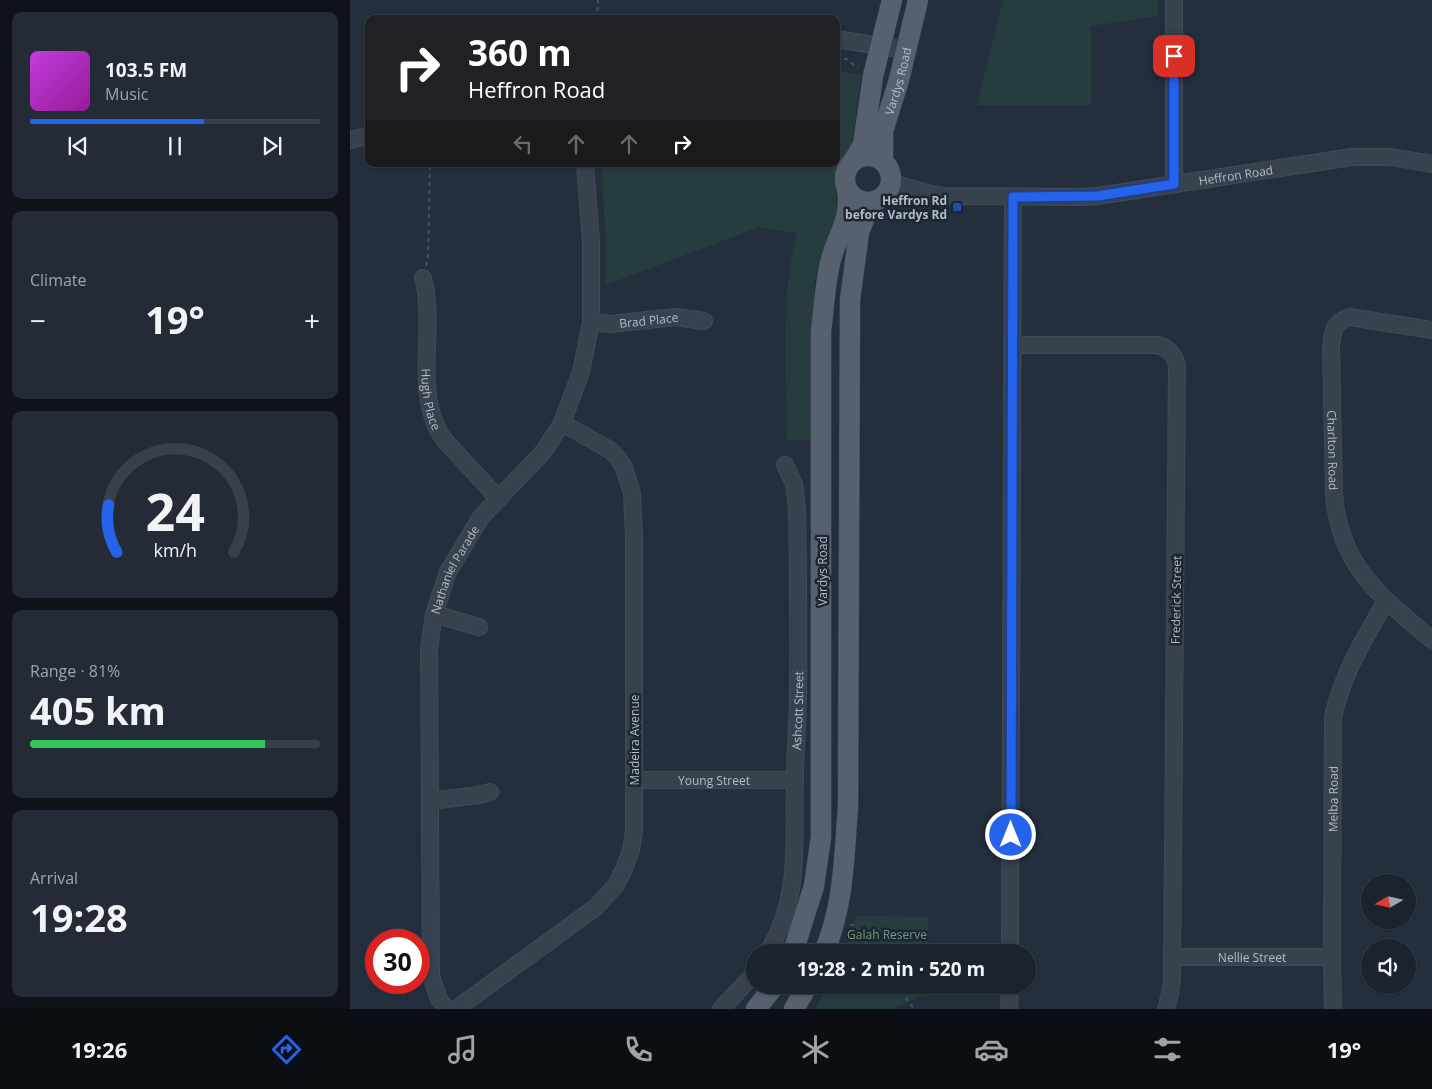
<!DOCTYPE html>
<meta charset="utf-8">
<style>
:root{--surface:#1b232e;--page:#242b36;--text:#f1f3f6;--muted:#a0a4aa;--line:#39404a;--accent:#2563eb}
body{margin:0;font-family:"Open Sans",sans-serif;background:var(--page);color:var(--text);height:100vh;display:flex;flex-direction:column;font-size:19px;white-space:nowrap}
*{box-sizing:border-box;margin:0}
p{font-size:16px;color:var(--muted)}
.icon{flex:none;width:28px;height:28px;fill:none;stroke:currentColor;stroke-width:2;stroke-linecap:round;stroke-linejoin:round}
.map{position:relative;flex:1;overflow:hidden}
.details{display:flex;flex-direction:column;gap:12px;padding:12px;background:#0f1319;width:350px}
.details>*{flex:none}
.guide{position:absolute;left:15px;top:15px;width:475px;height:152px;border-radius:10px;box-shadow:0 1px 4px #0004,0 0 0 1px var(--line);background:#202124;color:#fff;overflow:hidden}
.needle{width:32px;rotate:261deg}
.controls{position:absolute;left:1011px;top:874px;display:grid;gap:10px}
.controls a{display:grid;place-items:center;width:55px;height:55px;border-radius:50%;background:var(--surface);box-shadow:0 1px 4px #0004,0 0 0 1px var(--line);font-size:25px}
.speed{position:absolute;left:15px;top:929px;display:flex;gap:10px;font-size:25px;font-weight:700;text-align:center}
.speed>*{display:grid;place-content:center;width:65px;height:65px;border-radius:50%;background:var(--surface);box-shadow:0 1px 4px #0004,0 0 0 1px var(--line);line-height:1}
.speed .limit{border:8px solid #d22;background:#fff;color:#111}
.pin{position:absolute;display:grid;place-items:center;width:42px;height:42px;color:#fff;margin:-21px;border-radius:10px;box-shadow:0 2px 8px #0006}
.me{position:absolute;width:55px;margin:-28px;rotate:0deg;stroke-linejoin:round;filter:drop-shadow(0 0 4px #0008)}
.turn{display:flex;align-items:center;gap:18px;height:105px;padding:0 20px;font-size:22px}
.turn .icon{width:65px;height:65px;stroke-width:2.5}
.turn b{display:block;font-size:35px;line-height:42px}
.lanes{display:flex;align-items:center;height:48px;padding:0 20px;background:#0003;justify-content:center;gap:25px;direction:ltr}
.lanes .off{opacity:.35}
.big{font-size:38px;font-weight:700;line-height:1.1}
.details .tile{flex:1;display:flex;flex-direction:column;justify-content:center;gap:8px;min-width:0;padding:0 18px;border-radius:10px;background:var(--page)}
.details .dial{align-items:center;gap:0}
.dial svg{height:130px;overflow:visible;fill:none;stroke:var(--line);stroke-width:7;stroke-linecap:round;text-anchor:middle}
.dial text{fill:var(--text);stroke:none}
.song{display:flex;align-items:center;gap:15px}
.cover{width:60px;height:60px;border-radius:8px;background:linear-gradient(135deg,hsl(290 70% 55%),hsl(300 70% 35%))}
.played{height:5px;border-radius:2px;background:linear-gradient(90deg,var(--accent) 60%,var(--line) 60%)}
.keys{display:flex;justify-content:space-around;direction:ltr}
.heat{display:flex;justify-content:space-between;align-items:center;font-size:28px;direction:ltr}
.charge{height:8px;border-radius:4px;background:linear-gradient(90deg,#34c759 81%,var(--line) 0)}
.trip{position:absolute;left:396px;top:944px;width:290px;height:50px;border-radius:25px;background:var(--surface);box-shadow:0 1px 4px #0004,0 0 0 1px var(--line);font-weight:700;line-height:50px;text-align:center}
.dock{display:flex;height:80px;justify-content:space-around;align-items:center;background:#0b0e12;color:var(--muted)}
.dock .icon{width:35px;height:35px}
.dock .on{color:var(--accent)}
.dock b{font-size:22px;color:var(--text)}
main{display:flex;flex:1;min-height:0}
.map>svg:first-child{display:block}
.green{fill:#263c3f}
.lines{fill:none;stroke-linecap:round;stroke-linejoin:round}
.minor-casing{stroke:#414a57;stroke-width:18}
.major-casing{stroke:#414a57;stroke-width:21}
.path{stroke:#3f5557;stroke-width:2;stroke-dasharray:4 4;stroke-linecap:butt}
.minor{stroke:#38414e;stroke-width:16}
.major{stroke:#56606e;stroke-width:20}
.route-casing{stroke:#184099;stroke-width:12}
.route{stroke:#2563eb;stroke-width:9}
.transit-dot{fill:#1a4fb4;stroke:#1d2633;stroke-width:2}
.labels{text-anchor:middle;dominant-baseline:central;stroke-width:5;stroke-linejoin:round;paint-order:stroke}
.street-label{font-size:12px;fill:#b4bcc9;stroke:#1d2633}
.poi-label{font-size:12px;font-weight:bold;fill:#b4bcc9;stroke:#1d2633;text-anchor:end}
.park-label{font-size:12px;fill:#6b9a76;stroke:#1d2633}
</style>
<main>
<section class="details">
<div class="tile">
<div class="song"><i class="cover"></i><div><b>103.5 FM</b><p>Music</p></div></div>
<div class="played"></div>
<div class="keys"><svg class="icon" aria-label="previous" viewBox="0 0 24 24"><path d="M18 5L8 12l10 7zM5 5v14"/></svg><svg class="icon" aria-label="pause" viewBox="0 0 24 24"><path d="M8 5v14M16 5v14"/></svg><svg class="icon" aria-label="next" viewBox="0 0 24 24"><path d="M6 5l10 7-10 7zM19 5v14"/></svg></div>
</div>
<div class="tile"><p>Climate</p>
<div class="heat"><a>−</a><b class="big">19°</b><a>+</a></div>
</div>
<div class="tile dial"><svg viewBox="0 0 100 80">
<path d="M14 69A42 42 0 1 1 86 69"/>
<path d="M14 69A42 42 0 0 1 9 40" stroke="#2563eb"/>
<text x="50" y="56" font-size="32" font-weight="700">24</text>
<text x="50" y="72" font-size="11">km/h</text>
</svg></div>
<div class="tile"><p>Range · 81%</p><b class="big">405 km</b><div class="charge"></div></div>
<div class="tile"><p>Arrival</p><b class="big">19:28</b></div>
</section>
<div class="map">
<svg width="1082" height="1009" viewBox="0 0 1082 1009">
<rect width="100%" height="100%" fill="#242f3e"/>
<path class="green" d="M 653,0 L 808,0 L 808,16 L 741,26 L 741,105 L 627,105 Z
M 486,70 L 511,75 L 503,138 L 498,154 L 490,165 L 485,179 L 487,213 L 482,230 L 472,251 L 464,283 L 464,440 L 437,440 C 436,371 430,300 447,233 L 409,227 L 256,285 L 255,227 L 251,164 L 486,164 Z
M 506,916 L 578,917 L 578,952 L 495,952 Z
M 480,985 L 578,985 L 578,997 L 568,997 L 542,1009 L 465,1009 Z"/>
<g class="lines">
<g class="minor-casing">
<g id="minor">
<path d="M 486,39 L 556,50"/>
<path d="M 0,140 L 19,136"/>
<path id="s1" d="M 541,183 L 577,193 L 594,196 L 730,197 L 747,196 L 1002,157 L 1041,157 L 1082,164"/>
<path d="M 824,184 L 824,0"/>
<path id="s2" d="M 73,278 C 86,326 65,384 88,430 C 93,440 102,448 110,457 C 123,471 136,485 149,499"/>
<path id="s3" d="M 241,322 L 261,324 L 325,317 L 354,321"/>
<path id="s4" d="M 1082,330 L 1000,317 C 983,323 983,330 981,346 L 984,493 C 989,566 1030,596 1082,640"/>
<path d="M 663,345 L 808,345 C 819,348 824,355 827,365 L 822,978 L 820,994 L 816,1009"/>
<path d="M 84,614 L 129,627"/>
<path id="s5" d="M 284,780 L 445,780"/>
<path d="M 80,801 L 129,795 L 140,792"/>
<path id="s6" d="M 418,952 C 452,896 443,841 445,778 C 445,750 448,722 448,695 C 449,632 448,570 447,508 L 444,484 L 435,465"/>
<path d="M 660,952 L 663,197"/>
<path id="s7" d="M 822,957 L 982,957"/>
<path id="s8" d="M 96,1009 L 89,999 L 81,976 L 79,648 L 84,614 L 98,572 L 131,517 L 194,451 L 212,423 L 231,372 L 241,322 L 241,242 L 235,164"/>
<path d="M 106,1009 L 246,907 L 266,885 L 274,869 L 281,850 L 284,831 L 284,537 L 282,493 L 274,468 L 268,458 L 260,450 L 212,423"/>
<path d="M 371,1009 L 405,973"/>
<path d="M 659,1009 L 660,985"/>
<path id="s9" d="M 983,1009 L 982,957 L 983,717 C 992,675 1014,639 1036,601"/>
</g>
</g>
<g class="major-casing">
<g id="major">
<circle cx="518" cy="179" r="23"/>
<path d="M 504,160 L 513,145 L 523,76 L 542,0"/>
<path id="s10" d="M 533,161 L 533,131 L 549,80 L 568,0"/>
<path d="M 443,952 L 464,886 L 471,837 L 471,331 C 474,309 475,285 480,263 C 487,234 502,221 497,189"/>
<path d="M 474,952 C 494,906 494,857 498,807 L 500,300 L 509,232 L 521,203"/>
<path d="M 406,1009 L 425,985"/>
<path d="M 444,1009 L 458,985"/>
</g>
</g>
<path class="path" d="M 247,19 L 248,0
M 486,58 L 496,59 L 508,68
M 76,266 L 78,257 L 80,164
M 500,925 L 504,925 L 522,952
M 546,985 L 564,1009"/>
<use href="#minor" class="minor"/>
<use href="#major" class="major"/>
</g>
<g class="lines">
<g class="route-casing">
<path id="route" d="M 661,835 L 663,197 L 747,196 L 824,184 L 824,56"/>
</g>
<use href="#route" class="route"/>
</g>
<rect class="transit-dot" x="602" y="202" width="10" height="10" rx="2.5"/>
<g class="labels">
<g class="street-label">
<text stroke="none"><textPath href="#s10" startOffset="82">Vardys Road</textPath></text>
<text stroke="none"><textPath href="#s1" startOffset="348">Heffron Road</textPath></text>
<text stroke="none"><textPath href="#s3" startOffset="58">Brad Place</textPath></text>
<text stroke="none"><textPath href="#s2" startOffset="122">Hugh Place</textPath></text>
<text stroke="none"><textPath href="#s4" startOffset="225">Charlton Road</textPath></text>
<text stroke="none"><textPath href="#s8" startOffset="448">Nathaniel Parade</textPath></text>
<text transform="translate(472 571) rotate(-90)">Vardys Road</text>
<text transform="translate(826 600) rotate(-89)">Frederick Street</text>
<text stroke="none"><textPath href="#s6" startOffset="246">Ashcott Street</textPath></text>
<text transform="translate(284 740) rotate(-90)">Madeira Avenue</text>
<text stroke="none"><textPath href="#s5" startOffset="80">Young Street</textPath></text>
<text stroke="none"><textPath href="#s9" startOffset="210">Melba Road</textPath></text>
<text stroke="none"><textPath href="#s7" startOffset="80">Nellie Street</textPath></text>
</g>
<g class="poi-label">
<text x="597" y="200">Heffron Rd<tspan x="597" dy="14">before Vardys Rd</tspan></text>
</g>
<g class="park-label">
<text x="537" y="934">Galah Reserve</text>
</g>
</g>
</svg>
<div class="controls">
<a><svg class="needle" viewBox="-14 -14 28 28"><path d="M0-13l5 13h-10z" fill="#e53935"/><path d="M0 13l5-13h-10z" fill="#a0a4aa"/></svg></a>
<a><svg class="icon" aria-label="sound" viewBox="0 0 24 24"><path d="M4 9h4l5-4v14l-5-4H4zM17 9q2 3 0 6"/></svg></a>
</div>
<div class="speed"><div class="limit">30</div></div>
<div class="pin" style="left:824px;top:56px;background:#d93025"><svg class="icon" aria-label="arrive" viewBox="0 0 24 24"><path d="M6 21V4h12l-3 4 3 4H6"/></svg></div>
<svg class="me" style="left:661px;top:835px" viewBox="-20 -20 40 40"><circle r="17" fill="#2563eb" stroke="#fff" stroke-width="3"/><path d="M0-11L8 9 0 5-8 9z" fill="#fff"/></svg>
<div class="trip">19:28 · 2 min · 520 m</div>
<div class="guide">
<div class="turn"><svg class="icon" aria-label="right" viewBox="0 0 24 24"><path d="M7 20v-9h11M14 6l5 5-5 5"/></svg><div><b>360 m</b>Heffron Road</div></div>
<div class="lanes"><svg class="icon off" aria-label="left" viewBox="0 0 24 24"><path d="M17 20v-9H6M10 6l-5 5 5 5"/></svg><svg class="icon off" aria-label="ahead" viewBox="0 0 24 24"><path d="M12 20V5M6 11l6-6 6 6"/></svg><svg class="icon off" aria-label="ahead" viewBox="0 0 24 24"><path d="M12 20V5M6 11l6-6 6 6"/></svg><svg class="icon" aria-label="right" viewBox="0 0 24 24"><path d="M7 20v-9h11M14 6l5 5-5 5"/></svg></div>
</div>
</div>
</main>
<nav class="dock">
<b>19:26</b>
<svg class="icon on" aria-label="directions" viewBox="0 0 24 24"><path d="M12 3l9 9-9 9-9-9zM9 14v-3h6M13 9l2 2-2 2"/></svg>
<svg class="icon" aria-label="music" viewBox="0 0 24 24"><path d="M9 18V5l10-2v13"/><circle cx="6" cy="18" r="3"/><circle cx="16" cy="16" r="3"/></svg>
<svg class="icon" aria-label="phone" viewBox="0 0 24 24"><path d="M5 4h4l2 5-3 2q2 4 5 5l2-3 5 2v4C11 20 4 13 5 4z"/></svg>
<svg class="icon" aria-label="climate" viewBox="0 0 24 24"><path d="M12 3v18M4 7l16 10M4 17L20 7"/></svg>
<svg class="icon" aria-label="car" viewBox="0 0 24 24"><path d="M5 17H2v-5l4-1 3-4h7l3 4 3 1v5h-3M9 17h6M6 11h13"/><circle cx="7" cy="17" r="2"/><circle cx="17" cy="17" r="2"/></svg>
<svg class="icon" aria-label="filters" viewBox="0 0 24 24"><path d="M4 7h16M4 17h16"/><circle cx="9" cy="7" r="2"/><circle cx="15" cy="17" r="2"/></svg>
<b>19°</b>
</nav>
